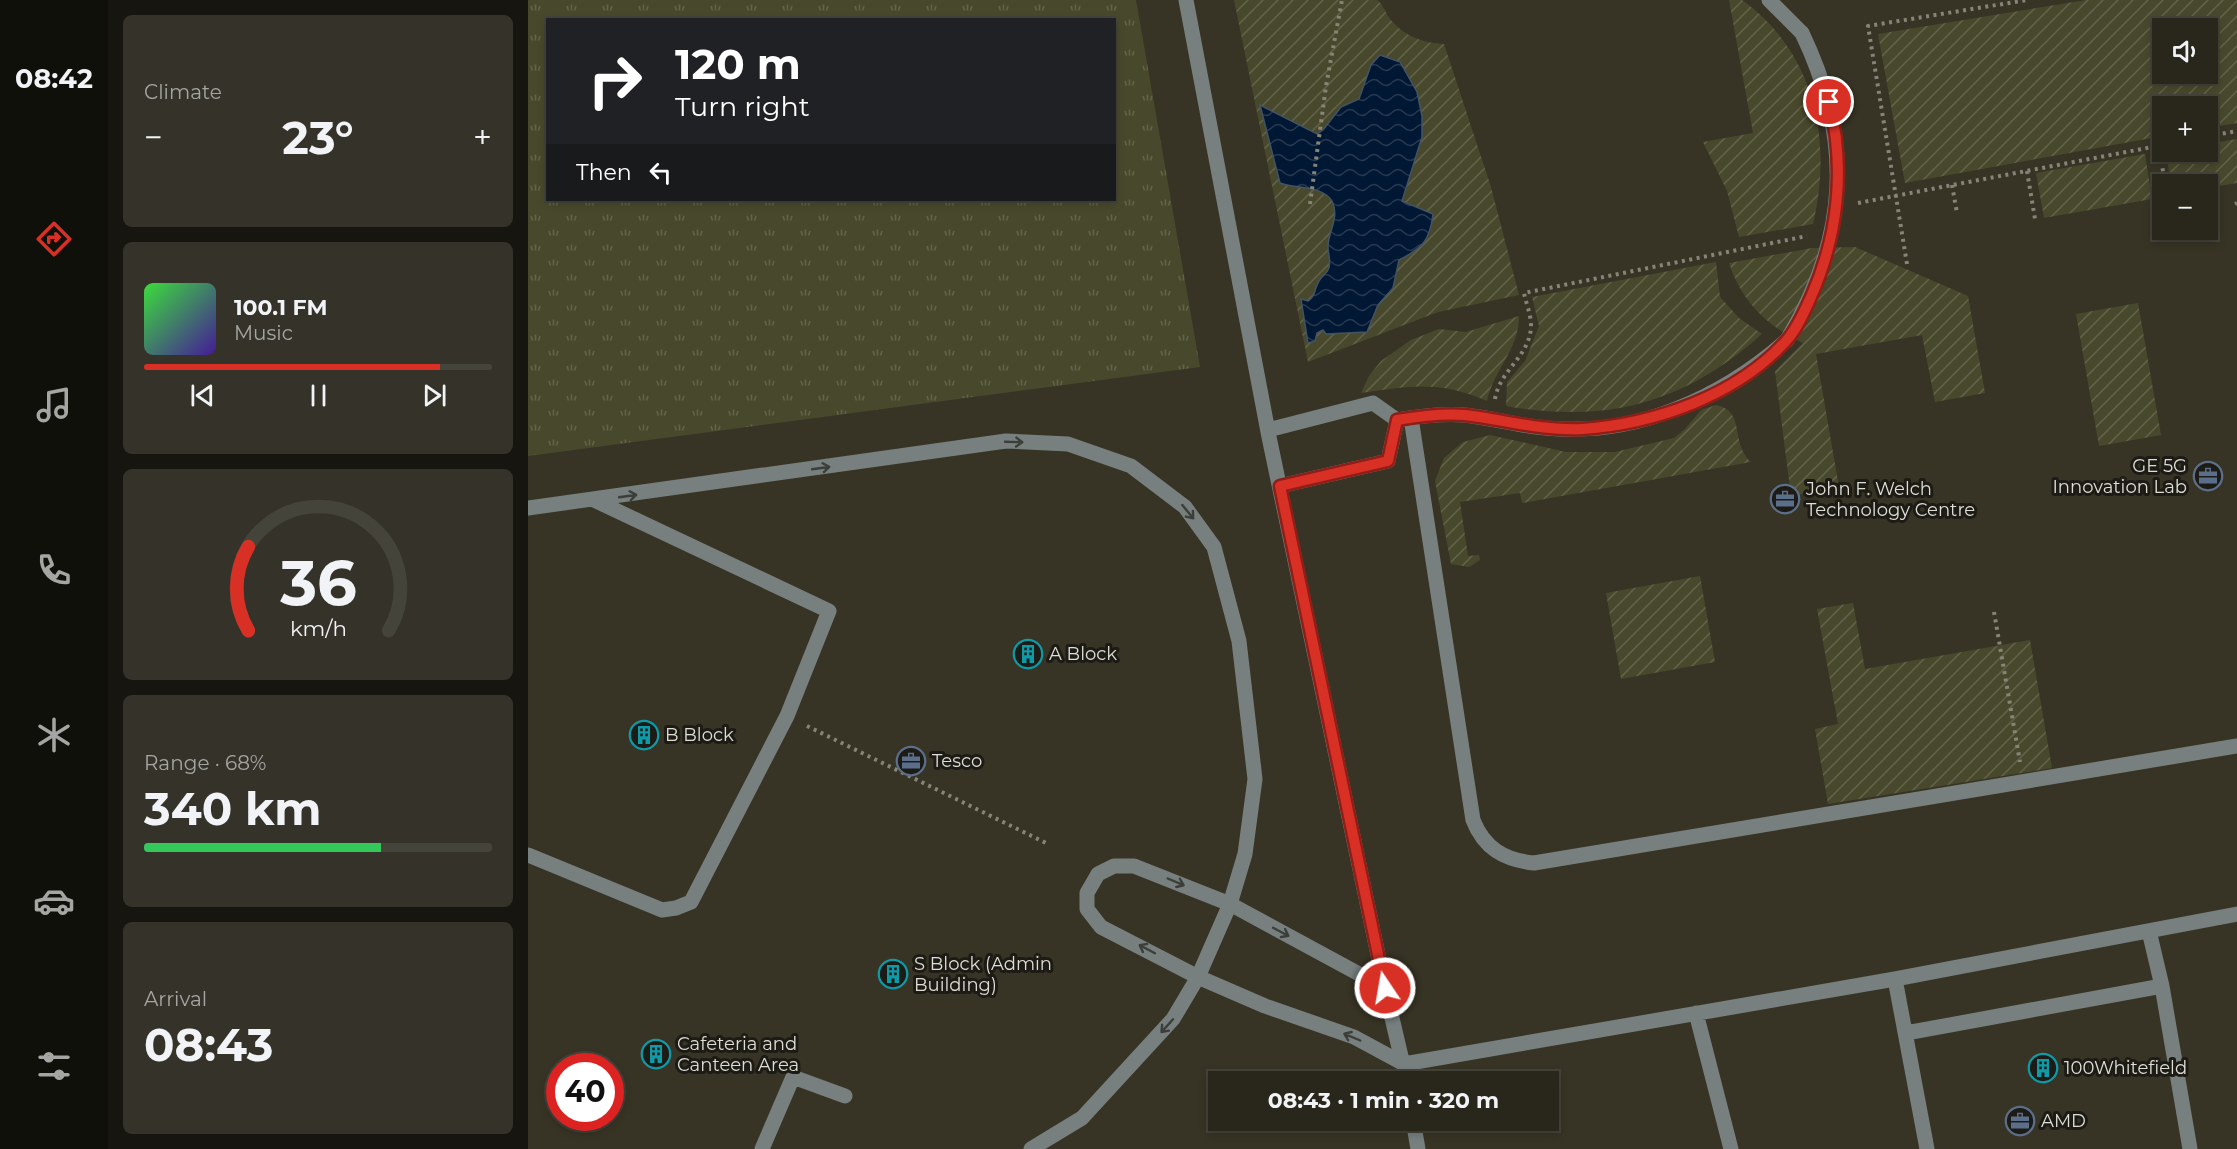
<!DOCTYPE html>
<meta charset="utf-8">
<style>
:root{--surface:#29271c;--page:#353329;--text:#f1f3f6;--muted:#a5a5a3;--line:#45443b;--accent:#d93025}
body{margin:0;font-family:Montserrat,sans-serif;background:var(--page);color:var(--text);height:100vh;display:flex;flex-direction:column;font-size:22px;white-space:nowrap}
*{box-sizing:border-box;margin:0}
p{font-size:20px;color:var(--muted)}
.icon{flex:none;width:33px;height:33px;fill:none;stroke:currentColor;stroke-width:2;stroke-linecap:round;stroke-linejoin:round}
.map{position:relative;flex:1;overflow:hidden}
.panel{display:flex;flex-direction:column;gap:15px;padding:15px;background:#17150f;width:420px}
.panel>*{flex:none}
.hud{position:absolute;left:18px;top:18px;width:570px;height:183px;border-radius:0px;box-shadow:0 3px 9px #0003,0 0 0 2px var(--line);background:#202124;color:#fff;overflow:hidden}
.fabs{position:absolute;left:1624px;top:18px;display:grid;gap:12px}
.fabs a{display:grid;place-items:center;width:66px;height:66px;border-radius:0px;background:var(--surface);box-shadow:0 3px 9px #0003,0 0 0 2px var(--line);font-size:30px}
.speed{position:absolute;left:18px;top:1053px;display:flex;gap:12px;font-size:30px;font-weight:700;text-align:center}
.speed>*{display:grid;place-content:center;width:78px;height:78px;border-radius:50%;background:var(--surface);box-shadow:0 3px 9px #0003,0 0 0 2px var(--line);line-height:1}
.speed .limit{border:9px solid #d22;background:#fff;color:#111}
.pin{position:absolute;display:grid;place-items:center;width:51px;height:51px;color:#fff;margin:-26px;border:3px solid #fff;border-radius:50%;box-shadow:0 2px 6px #0007}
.me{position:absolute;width:66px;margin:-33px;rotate:348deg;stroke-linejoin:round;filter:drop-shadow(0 0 4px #0008)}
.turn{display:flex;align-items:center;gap:21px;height:126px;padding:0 30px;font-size:27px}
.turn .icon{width:78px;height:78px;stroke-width:2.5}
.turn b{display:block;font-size:42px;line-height:51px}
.then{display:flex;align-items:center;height:57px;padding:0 30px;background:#0003;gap:12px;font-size:22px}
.big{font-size:45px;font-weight:700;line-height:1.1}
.panel .tile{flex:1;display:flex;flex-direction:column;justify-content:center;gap:9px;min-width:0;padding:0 21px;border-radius:9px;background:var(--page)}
.panel .dial{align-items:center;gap:0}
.dial svg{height:156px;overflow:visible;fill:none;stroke:var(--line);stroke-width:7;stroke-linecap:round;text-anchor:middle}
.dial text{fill:var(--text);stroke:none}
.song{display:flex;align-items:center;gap:18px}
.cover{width:72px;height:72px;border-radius:9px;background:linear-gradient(135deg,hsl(120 70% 55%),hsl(260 70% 35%))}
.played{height:6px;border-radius:3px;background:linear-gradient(90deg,var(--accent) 85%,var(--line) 85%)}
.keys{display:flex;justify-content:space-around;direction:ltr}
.heat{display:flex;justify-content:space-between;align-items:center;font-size:33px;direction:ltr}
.charge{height:9px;border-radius:4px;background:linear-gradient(90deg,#34c759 68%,var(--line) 0)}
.trip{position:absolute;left:680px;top:1071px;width:351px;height:60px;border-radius:0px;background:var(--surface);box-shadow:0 3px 9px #0003,0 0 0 2px var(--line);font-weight:700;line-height:60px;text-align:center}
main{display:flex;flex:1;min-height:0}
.tabs{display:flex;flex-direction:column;width:108px;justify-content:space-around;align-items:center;background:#10100b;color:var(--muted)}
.tabs .icon{width:42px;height:42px}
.tabs .active{color:var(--accent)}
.tabs b{font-size:27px;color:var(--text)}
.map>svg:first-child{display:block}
.grass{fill:url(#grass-tufts);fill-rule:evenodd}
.garden{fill:url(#garden-furrows);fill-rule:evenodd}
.water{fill:url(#water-waves);stroke:#445364;stroke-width:1.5}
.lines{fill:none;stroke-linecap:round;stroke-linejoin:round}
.path{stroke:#868477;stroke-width:4;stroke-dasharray:3 4.5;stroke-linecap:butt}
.minor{stroke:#77807f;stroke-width:15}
.minor-bridge{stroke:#77807f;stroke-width:15}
.oneway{stroke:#3c3e3a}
.route-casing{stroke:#8d1f18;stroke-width:15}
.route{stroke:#d93025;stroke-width:10}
.labels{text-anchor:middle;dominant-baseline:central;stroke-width:6;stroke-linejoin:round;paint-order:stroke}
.poi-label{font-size:18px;fill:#dfddd4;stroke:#1d1b15;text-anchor:start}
</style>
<main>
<nav class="tabs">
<b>08:42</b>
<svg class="icon active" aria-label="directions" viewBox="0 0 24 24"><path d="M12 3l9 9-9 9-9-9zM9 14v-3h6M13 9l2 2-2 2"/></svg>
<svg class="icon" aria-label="music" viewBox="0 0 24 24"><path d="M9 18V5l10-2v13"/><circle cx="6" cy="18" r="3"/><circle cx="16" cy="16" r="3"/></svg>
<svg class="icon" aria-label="phone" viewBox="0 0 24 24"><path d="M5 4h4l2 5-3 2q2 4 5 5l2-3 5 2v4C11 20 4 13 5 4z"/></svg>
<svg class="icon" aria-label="climate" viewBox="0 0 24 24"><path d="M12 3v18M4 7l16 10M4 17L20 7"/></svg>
<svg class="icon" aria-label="car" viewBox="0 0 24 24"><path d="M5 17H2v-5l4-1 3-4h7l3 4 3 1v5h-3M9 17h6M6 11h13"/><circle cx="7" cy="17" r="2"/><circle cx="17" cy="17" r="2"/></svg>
<svg class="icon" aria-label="filters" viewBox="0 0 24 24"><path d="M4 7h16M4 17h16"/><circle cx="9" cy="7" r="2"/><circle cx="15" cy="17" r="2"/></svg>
</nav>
<section class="panel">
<div class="tile"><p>Climate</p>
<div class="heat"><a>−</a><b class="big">23°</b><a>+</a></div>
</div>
<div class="tile">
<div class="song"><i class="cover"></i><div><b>100.1 FM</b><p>Music</p></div></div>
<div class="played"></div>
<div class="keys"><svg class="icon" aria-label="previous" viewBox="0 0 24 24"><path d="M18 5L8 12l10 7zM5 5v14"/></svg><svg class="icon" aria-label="pause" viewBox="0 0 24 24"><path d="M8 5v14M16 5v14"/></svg><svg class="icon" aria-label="next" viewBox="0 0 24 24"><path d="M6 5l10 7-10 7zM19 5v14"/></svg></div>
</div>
<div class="tile dial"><svg viewBox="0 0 100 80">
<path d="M14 69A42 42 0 1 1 86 69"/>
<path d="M14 69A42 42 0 0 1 14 26" stroke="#d93025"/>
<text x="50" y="56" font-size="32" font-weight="700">36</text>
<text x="50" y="72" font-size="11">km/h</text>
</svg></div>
<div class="tile"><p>Range · 68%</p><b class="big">340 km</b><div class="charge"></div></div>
<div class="tile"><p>Arrival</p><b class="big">08:43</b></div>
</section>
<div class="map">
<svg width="1709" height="1149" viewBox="0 0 1709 1149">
<defs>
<pattern id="grass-tufts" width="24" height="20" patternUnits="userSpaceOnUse" patternTransform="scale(1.5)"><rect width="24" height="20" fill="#48492c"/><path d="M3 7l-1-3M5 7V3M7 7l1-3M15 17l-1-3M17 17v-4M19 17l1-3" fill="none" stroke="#62634a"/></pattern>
<pattern id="garden-furrows" width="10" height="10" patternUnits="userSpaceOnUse" patternTransform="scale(1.5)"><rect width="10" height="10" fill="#48492c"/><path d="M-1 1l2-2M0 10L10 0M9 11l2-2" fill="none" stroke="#62634a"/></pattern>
<pattern id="water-waves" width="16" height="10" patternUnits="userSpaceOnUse" patternTransform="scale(1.5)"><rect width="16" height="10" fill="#011834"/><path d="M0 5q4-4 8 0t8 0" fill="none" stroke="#263950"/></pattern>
</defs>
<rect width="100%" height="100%" fill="#373425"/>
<path class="grass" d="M 0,0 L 608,0 L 672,367 L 0,456 ZM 20,20 L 586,20 L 586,200 L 20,200 Z"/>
<path class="garden" d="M 706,0 L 849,0 C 855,4 856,10 860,16 C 873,35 894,43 916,44 L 963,187 L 991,295 L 910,312 L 780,362 Z
M 1201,0 L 1214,0 C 1287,52 1305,141 1285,224 L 1211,237 L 1199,191 L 1175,142 L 1225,133 Z
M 1558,0 L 1709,0 L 1709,123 L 1680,128 L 1680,106 L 1635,106 L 1635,136 L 1377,183 L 1350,34 ZM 1680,28 L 1680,74 L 1635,74 L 1635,28 Z
M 1709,139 L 1709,183 L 1680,188 L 1680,184 L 1643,184 L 1638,152 L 1680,152 L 1680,144 Z
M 1617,154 L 1624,199 L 1516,218 L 1508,173 Z
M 1327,247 L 1440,296 L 1457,393 L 1407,402 L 1394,335 L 1288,354 L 1311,487 L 1263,496 L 1247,371 L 1275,343 C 1238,325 1214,302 1201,263 L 1284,248 Z
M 1188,262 L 1192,297 L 1211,318 L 1234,334 C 1157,403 1079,424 978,406 L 979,382 L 997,361 L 1011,326 L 1004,297 Z
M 1610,303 L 1633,435 L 1571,446 L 1548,314 Z
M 991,316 C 991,350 966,369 959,401 C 912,380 881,386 833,393 L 841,376 L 853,361 L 883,340 L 911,329 L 938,332 Z
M 1188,405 C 1219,412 1201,441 1223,462 L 994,503 L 992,493 L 932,502 L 940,556 L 951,555 L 952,560 L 941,567 L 923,564 L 907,481 L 916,458 L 935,442 L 962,435 L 1038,452 L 1087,452 L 1146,438 L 1157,429 L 1173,410 Z
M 1172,576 L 1187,662 L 1093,679 L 1078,593 Z
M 1325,603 L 1337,669 L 1502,640 L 1524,768 L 1300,804 L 1287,729 L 1310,724 L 1289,609 Z"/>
<path class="water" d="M 852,55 L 872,62 L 889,92 L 894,116 L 894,137 L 874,201 L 905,214 C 902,240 895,248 871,260 L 865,288 L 850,305 L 839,332 L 798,334 L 795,330 L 789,333 L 787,341 L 780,343 L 773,299 L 780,301 C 788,296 786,289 791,281 C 793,277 798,274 800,270 C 804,263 800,255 800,247 C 800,231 812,218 804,201 C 794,185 767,189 752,183 L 732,105 L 789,134 L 795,130 L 813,107 L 831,99 L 843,65 Z"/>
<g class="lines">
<path class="path" d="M 1680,136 L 1709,131
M 1631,146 L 1637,184
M 1499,171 L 1507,219
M 1424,185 L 1429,213
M 1330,203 L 1635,145
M 782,204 L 798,86 L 814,0
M 1707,204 L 1709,203
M 1379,264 L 1340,26 L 1499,0
M 967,399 C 972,369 1003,356 1003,325 C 1003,315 998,303 996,293 L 1279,236
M 1466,612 L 1492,762
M 279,726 L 518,843"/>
<path class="minor" d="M 658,0 L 741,437 L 857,988 L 879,1082
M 1241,0 L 1274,33
M 883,418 L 945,820 C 956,848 976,860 1006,863 L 1709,746
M 869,420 C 892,416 914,413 937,415 C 964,418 991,426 1018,428 C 1108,437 1193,398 1259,340
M 740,430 L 845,403 L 869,420 L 860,461 L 752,486
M 0,508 L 478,441 L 540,444 L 603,466 L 657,507 L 686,547 L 711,641 L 727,779 L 717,854 L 702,904 L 670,977 L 645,1019 L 554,1118 L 503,1149
M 0,855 L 134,910 L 148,908 L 163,902 L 259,716 L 301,611 L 66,500
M 1621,931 L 1634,986 L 1662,1149
M 1367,979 L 1399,1149
M 857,988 L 702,904 L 606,866 L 586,866 L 570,874 L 559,893 L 559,909 L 573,927 L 670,977 L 737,1006 L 826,1037 L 876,1064 L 1367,979 L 1709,914
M 1168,1013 L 1203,1149
M 1378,1033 L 1634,986
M 885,1120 L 890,1149
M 234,1149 L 265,1077 L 317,1096"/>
<path class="minor-bridge" d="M 1259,340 C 1320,238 1326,141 1274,33"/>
</g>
<defs><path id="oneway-shaft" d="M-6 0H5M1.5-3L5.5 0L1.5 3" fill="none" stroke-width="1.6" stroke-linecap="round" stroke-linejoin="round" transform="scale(1.5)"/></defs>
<g class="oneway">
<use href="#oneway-shaft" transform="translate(486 442) rotate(2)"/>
<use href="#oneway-shaft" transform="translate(293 468) rotate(-8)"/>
<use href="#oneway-shaft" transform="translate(100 496) rotate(-8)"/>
<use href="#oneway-shaft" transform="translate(660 512) rotate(51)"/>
<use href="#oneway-shaft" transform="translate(648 882) rotate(23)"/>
<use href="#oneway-shaft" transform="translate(753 932) rotate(28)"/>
<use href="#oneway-shaft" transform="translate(619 949) rotate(-152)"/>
<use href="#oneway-shaft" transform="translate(639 1026) rotate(132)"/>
<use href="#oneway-shaft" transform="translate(824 1037) rotate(-157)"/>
</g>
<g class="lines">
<g class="route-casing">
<path id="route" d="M 857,988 L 752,486 L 860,461 L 869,420 C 892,416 914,413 937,415 C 977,420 1014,431 1054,429 C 1126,424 1208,396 1258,341 C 1269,329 1276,312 1283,297 C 1310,236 1318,168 1301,102"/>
</g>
<use href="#route" class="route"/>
</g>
<defs>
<g id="office-ring" transform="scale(1.5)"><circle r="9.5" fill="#1d1b15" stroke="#5c6f8a" stroke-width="1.5"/><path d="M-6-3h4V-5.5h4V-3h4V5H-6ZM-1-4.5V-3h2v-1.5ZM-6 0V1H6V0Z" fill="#5c6f8a"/></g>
<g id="building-ring" transform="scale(1.5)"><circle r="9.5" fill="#1d1b15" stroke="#0f9aa8" stroke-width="1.5"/><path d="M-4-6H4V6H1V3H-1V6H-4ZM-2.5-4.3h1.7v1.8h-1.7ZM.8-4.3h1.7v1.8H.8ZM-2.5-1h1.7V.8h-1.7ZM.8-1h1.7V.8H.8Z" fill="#0f9aa8"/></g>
</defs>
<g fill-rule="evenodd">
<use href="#office-ring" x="1680" y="476"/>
<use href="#office-ring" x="1257" y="499"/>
<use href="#building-ring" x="500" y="654"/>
<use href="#building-ring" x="116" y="735"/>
<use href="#office-ring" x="383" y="761"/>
<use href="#building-ring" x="365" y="974"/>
<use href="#building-ring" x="128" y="1054"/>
<use href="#building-ring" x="1515" y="1068"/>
<use href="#office-ring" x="1492" y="1121"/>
</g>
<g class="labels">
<g class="poi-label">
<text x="1659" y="466" text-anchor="end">GE 5G<tspan x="1659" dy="21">Innovation Lab</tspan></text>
<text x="1278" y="489">John F. Welch<tspan x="1278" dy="21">Technology Centre</tspan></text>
<text x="521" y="654">A Block</text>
<text x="137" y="735">B Block</text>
<text x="404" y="761">Tesco</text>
<text x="386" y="964">S Block (Admin<tspan x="386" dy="21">Building)</tspan></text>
<text x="149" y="1044">Cafeteria and<tspan x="149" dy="21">Canteen Area</tspan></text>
<text x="1536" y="1068">100Whitefield</text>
<text x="1513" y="1121">AMD</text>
</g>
</g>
</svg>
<div class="fabs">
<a><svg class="icon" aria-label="sound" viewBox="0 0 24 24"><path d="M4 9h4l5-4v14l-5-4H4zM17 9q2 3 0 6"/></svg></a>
<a>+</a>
<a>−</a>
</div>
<div class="speed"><div class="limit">40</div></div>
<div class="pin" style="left:1301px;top:102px;background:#d93025"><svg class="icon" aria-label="arrive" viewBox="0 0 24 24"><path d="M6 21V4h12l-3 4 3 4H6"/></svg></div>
<svg class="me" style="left:857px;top:988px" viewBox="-20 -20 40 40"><circle r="17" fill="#d93025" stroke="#fff" stroke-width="3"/><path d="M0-11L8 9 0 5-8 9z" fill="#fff"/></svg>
<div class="trip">08:43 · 1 min · 320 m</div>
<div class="hud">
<div class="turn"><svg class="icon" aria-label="right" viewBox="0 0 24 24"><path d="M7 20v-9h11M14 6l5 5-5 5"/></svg><div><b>120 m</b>Turn right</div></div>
<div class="then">Then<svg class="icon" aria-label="left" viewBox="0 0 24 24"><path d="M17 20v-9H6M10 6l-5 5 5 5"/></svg></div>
</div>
</div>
</main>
